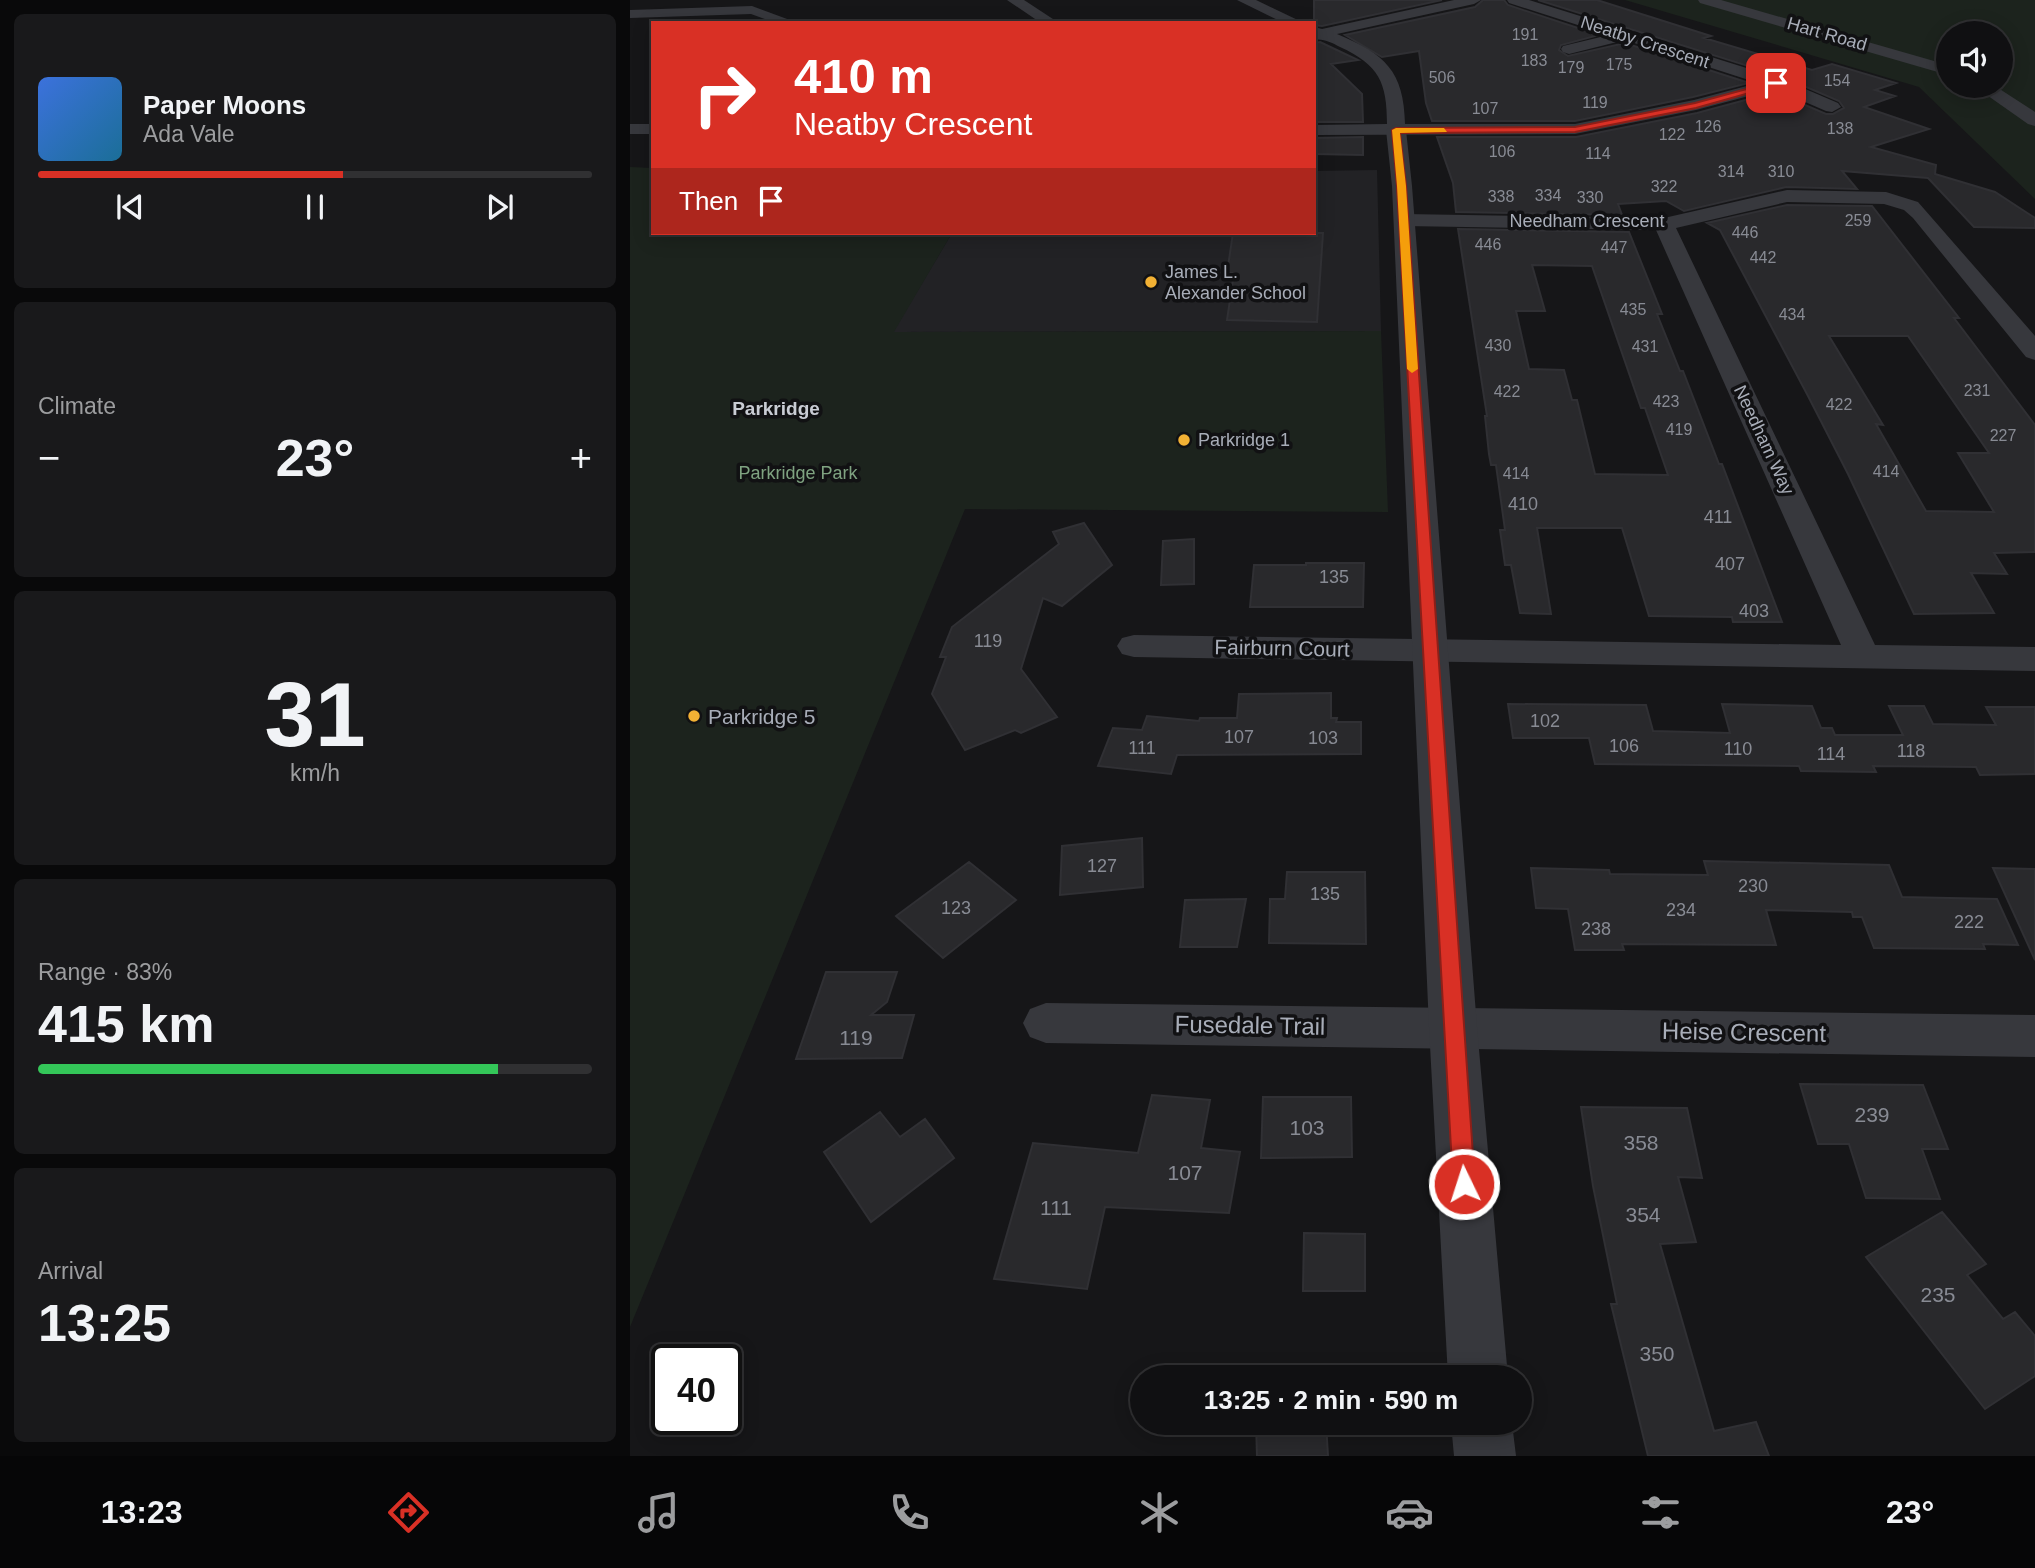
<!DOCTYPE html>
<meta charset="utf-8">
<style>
:root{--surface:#101012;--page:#19191b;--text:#f1f3f6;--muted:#9c9d9f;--line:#303032;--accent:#d93025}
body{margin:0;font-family:Helvetica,sans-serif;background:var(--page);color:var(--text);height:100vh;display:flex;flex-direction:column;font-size:26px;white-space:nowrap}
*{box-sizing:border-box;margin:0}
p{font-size:23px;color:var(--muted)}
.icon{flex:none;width:38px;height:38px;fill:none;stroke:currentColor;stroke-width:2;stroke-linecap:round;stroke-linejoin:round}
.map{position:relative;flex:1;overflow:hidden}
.details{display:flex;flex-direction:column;gap:14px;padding:14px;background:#09090a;width:630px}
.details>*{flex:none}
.top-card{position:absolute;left:21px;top:21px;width:665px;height:214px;border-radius:0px;box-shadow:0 4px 18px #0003,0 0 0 2px var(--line);background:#d93025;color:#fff;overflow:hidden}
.tools{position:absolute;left:1306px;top:21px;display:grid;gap:14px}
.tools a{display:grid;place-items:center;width:77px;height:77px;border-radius:50%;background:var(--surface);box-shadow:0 4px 18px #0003,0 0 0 2px var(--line);font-size:35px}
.speed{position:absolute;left:21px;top:1344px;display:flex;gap:14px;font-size:35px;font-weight:700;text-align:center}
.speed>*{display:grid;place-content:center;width:91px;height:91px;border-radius:50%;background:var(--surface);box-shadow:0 4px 18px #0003,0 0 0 2px var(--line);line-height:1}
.speed .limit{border:4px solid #111;border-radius:10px;background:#fff;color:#111}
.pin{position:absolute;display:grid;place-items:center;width:60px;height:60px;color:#fff;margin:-30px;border-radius:14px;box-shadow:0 4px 10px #0006}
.me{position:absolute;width:77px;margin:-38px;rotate:356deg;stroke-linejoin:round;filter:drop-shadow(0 0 5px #0008)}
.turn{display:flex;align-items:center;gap:24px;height:147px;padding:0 28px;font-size:32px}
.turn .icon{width:91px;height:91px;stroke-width:2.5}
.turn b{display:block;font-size:49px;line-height:60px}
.then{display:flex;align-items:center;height:66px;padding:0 28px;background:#0003;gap:14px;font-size:26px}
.big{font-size:52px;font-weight:800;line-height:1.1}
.details .card{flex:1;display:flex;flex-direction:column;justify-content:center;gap:10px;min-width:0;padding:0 24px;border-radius:10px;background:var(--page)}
.details .dial{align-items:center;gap:0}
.dial b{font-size:91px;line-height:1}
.song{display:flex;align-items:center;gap:21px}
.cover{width:84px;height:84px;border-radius:10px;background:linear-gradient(135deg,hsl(220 70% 55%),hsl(200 70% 35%))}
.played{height:7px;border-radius:4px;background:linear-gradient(90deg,var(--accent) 55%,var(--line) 55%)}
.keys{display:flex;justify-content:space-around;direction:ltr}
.heat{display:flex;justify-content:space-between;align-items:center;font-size:38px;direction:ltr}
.charge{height:10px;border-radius:5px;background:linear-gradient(90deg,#34c759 83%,var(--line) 0)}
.trip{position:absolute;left:500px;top:1365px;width:402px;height:70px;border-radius:35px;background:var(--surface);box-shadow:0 4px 18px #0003,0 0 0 2px var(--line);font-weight:800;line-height:70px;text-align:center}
.menu{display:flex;height:112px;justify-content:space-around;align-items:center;background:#060607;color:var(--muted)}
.menu .icon{width:49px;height:49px}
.menu .selected{color:var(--accent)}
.menu b{font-size:32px;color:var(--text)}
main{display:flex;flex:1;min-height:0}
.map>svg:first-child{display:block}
.built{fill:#222225}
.green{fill:#1c231d;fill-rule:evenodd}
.building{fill:#29292c;stroke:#303034;stroke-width:2;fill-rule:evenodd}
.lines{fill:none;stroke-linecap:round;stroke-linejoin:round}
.minor{fill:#37383d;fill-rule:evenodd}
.tertiary{fill:#37383d;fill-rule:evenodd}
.route{fill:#d93025;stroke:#8d1f18;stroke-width:2}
.slow{fill:#f59e0b}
.poi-dot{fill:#f2b134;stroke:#111113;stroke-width:2.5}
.labels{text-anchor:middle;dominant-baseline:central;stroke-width:7;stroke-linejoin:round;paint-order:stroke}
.far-number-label{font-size:16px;fill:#888b94}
.far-street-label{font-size:18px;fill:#a8adb8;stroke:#111113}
.far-poi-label{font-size:18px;fill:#a8adb8;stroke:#111113;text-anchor:start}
.far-park-label{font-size:18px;fill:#7fa381;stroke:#111113}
.number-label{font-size:18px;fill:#888b94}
.far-neighbourhood-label{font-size:19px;font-weight:bold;fill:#c9ccd4;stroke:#111113}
.street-label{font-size:21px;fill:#a8adb8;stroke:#111113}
.poi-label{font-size:21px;fill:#a8adb8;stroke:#111113;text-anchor:start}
.near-number-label{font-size:21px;fill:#888b94}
.near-street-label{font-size:24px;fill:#a8adb8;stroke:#111113}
</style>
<main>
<section class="details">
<div class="card">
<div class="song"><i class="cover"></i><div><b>Paper Moons</b><p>Ada Vale</p></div></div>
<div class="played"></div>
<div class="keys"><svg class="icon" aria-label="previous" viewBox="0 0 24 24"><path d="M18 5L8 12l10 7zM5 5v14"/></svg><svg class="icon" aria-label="pause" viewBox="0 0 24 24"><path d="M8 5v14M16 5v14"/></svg><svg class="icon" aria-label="next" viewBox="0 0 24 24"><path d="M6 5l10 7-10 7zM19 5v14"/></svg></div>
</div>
<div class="card"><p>Climate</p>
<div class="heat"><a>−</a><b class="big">23°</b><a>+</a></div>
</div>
<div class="card dial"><b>31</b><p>km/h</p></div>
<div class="card"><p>Range · 83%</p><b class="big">415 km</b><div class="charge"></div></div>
<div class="card"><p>Arrival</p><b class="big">13:25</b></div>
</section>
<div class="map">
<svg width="1405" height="1456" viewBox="0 0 1405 1456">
<rect width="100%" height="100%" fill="#161618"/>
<path class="built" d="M 747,170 L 751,331 L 263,332 L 322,233 L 684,233 L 684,171 Z"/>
<path class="green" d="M 995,0 L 1405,0 L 1405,199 L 1289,87 ZM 1318,33 L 1370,33 L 1370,86 L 1318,86 Z
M 0,167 L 23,168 L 23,233 L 322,233 L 264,332 L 751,331 L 758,512 L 335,509 L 0,1327 Z"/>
<path class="building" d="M 684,0 L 812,0 L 692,26 L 684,25 Z
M 853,0 L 874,0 L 878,5 L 969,35 L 931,45 L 929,50 L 938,56 L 995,43 L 1119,83 L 1063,97 L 945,121 L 802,121 L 796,103 L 789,51 L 752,57 L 715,35 L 845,7 Z
M 908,0 L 967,0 L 1081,36 L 1074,38 L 1182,70 L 1202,64 L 1266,83 L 1245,90 L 1265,96 L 1234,107 L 1299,129 L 1241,147 L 1306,165 L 1305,174 L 1365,192 L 1405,218 L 1405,228 L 1344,227 L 1298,178 L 1212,171 L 1227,189 L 1156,187 L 1054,211 L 1036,201 L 988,204 L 992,215 L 826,212 L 823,183 L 807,137 L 946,137 L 1067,113 L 1145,92 L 1196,114 L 1203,114 L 1214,108 L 1209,101 L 1153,77 Z
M 690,42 L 728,60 L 701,64 L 732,94 L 733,122 L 684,122 L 684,43 Z
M 733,137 L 733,155 L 684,154 L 684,138 Z
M 1157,205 L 1242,206 L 1329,318 L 1324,318 L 1405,425 L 1405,552 L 1364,553 L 1377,574 L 1341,573 L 1364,613 L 1284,614 L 1218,474 L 1178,396 L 1090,230 L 1077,223 ZM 1199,336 L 1278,336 L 1359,453 L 1328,453 L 1364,512 L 1296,511 L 1246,424 L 1253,425 Z
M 828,229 L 999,232 L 1032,314 L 1027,314 L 1050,371 L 1053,371 L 1089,464 L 1092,464 L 1152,622 L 1103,622 L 1102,617 L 1019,616 L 992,528 L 907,528 L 921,614 L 890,613 L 881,565 L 875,565 L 870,530 L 875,530 L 866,465 L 861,465 L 859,454 L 855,416 L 857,416 ZM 902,265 L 962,266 L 1011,408 L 1015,408 L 1038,475 L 965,474 L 947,400 L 942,400 L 934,370 L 899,369 L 886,311 L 915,311 Z
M 603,233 L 693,233 L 687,322 L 597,320 L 604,273 L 597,273 Z
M 454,523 L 482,565 L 432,606 L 413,598 L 391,669 L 427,717 L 391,733 L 385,730 L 335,750 L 302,694 L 316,657 L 310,657 L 322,627 L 429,544 L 423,532 Z
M 564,539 L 564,584 L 531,585 L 533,541 Z
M 676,563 L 734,563 L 733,607 L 620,607 L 624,565 L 676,565 Z
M 701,693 L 701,718 L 707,718 L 706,722 L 731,722 L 731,754 L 547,755 L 541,774 L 468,766 L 483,728 L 512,730 L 517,716 L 569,721 L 570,718 L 607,718 L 609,694 Z
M 878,704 L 1016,705 L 1023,731 L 1100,733 L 1092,704 L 1182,706 L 1191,728 L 1202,728 L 1205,735 L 1273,735 L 1259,706 L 1294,706 L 1303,724 L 1366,725 L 1356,707 L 1405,707 L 1405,774 L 1350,775 L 1346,767 L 1243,766 L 1246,772 L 1171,771 L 1169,766 L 965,764 L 959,738 L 883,738 Z
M 512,838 L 513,887 L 430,895 L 432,846 Z
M 1074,861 L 1259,865 L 1272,897 L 1367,899 L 1388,945 L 1353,944 L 1355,949 L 1244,948 L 1232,917 L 1223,917 L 1222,912 L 1136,910 L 1146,945 L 992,944 L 994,950 L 945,950 L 938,909 L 906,908 L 901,868 L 979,870 L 980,874 L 1078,875 Z
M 339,862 L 386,900 L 313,958 L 266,916 Z
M 1363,868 L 1405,869 L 1405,960 Z
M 657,872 L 735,872 L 736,944 L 639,943 L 640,899 L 655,899 Z
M 616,899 L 607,947 L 550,947 L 555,900 Z
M 196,972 L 267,972 L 257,1002 L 241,1015 L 284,1015 L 272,1058 L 166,1059 Z
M 1170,1084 L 1293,1085 L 1318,1149 L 1292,1149 L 1310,1199 L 1236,1198 L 1219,1144 L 1188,1144 Z
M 522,1095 L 580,1100 L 571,1148 L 610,1152 L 599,1213 L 475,1207 L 457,1289 L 364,1279 L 403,1143 L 508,1153 Z
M 633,1097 L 721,1097 L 722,1157 L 631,1158 Z
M 951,1107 L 1057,1108 L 1072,1178 L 1048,1177 L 1066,1242 L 1030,1244 L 1084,1431 L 1126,1422 L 1139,1456 L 1018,1456 L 981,1304 L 987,1304 L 963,1186 Z
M 250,1112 L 270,1137 L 295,1119 L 324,1158 L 241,1222 L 194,1152 Z
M 1312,1212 L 1356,1264 L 1337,1275 L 1373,1319 L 1385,1312 L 1405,1336 L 1405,1376 L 1355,1409 L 1236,1257 Z
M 674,1233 L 735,1234 L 735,1291 L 673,1291 Z
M 626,1423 L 696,1423 L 698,1456 L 627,1456 Z"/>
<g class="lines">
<path class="minor" d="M 377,0 L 394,0 L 429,23 L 411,23 Z
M 607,0 L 626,0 L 674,23 L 654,23 Z
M 824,0 L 851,0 L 844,4 L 707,34 C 755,54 774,71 775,124 L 945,124 L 1064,100 L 1128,83 L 995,40 L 939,54 L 933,52 L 931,49 L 933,46 L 979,35 L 879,3 L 877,0 L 899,0 L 1152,79 L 1208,103 L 1211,107 L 1202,112 L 1196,111 L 1145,89 L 1066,110 L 945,134 L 684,135 L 684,125 L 757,124 C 757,82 749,65 710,47 C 702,43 693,38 684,40 L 684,27 L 692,29 Z
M 122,6 L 168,23 L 146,23 L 121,14 L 0,18 L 0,10 Z
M 0,124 L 23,124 L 23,134 L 0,134 Z
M 1157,190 L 1256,192 L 1288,202 L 1405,336 L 1405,360 L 1396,357 L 1283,218 L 1274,210 L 1254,204 L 1157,202 L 1046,228 L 1245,645 L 1405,647 L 1405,671 L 504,657 L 492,654 L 487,646 L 492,638 L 504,635 L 1211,645 L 1026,230 L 774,226 L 767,224 L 764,220 L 767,216 L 774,214 L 1034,218 Z
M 416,1003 L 1405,1015 L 1405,1057 L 416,1043 L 400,1037 L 393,1023 L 400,1009 Z"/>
<path class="tertiary" d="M 1068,0 L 1091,0 L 1318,65 L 1318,75 L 1070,3 Z
M 1344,86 L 1365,86 L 1405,112 L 1405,126 L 1398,124 Z
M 766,124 L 776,130 L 782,186 L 847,1027 L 878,1377 L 818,1377 L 799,1027 L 762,186 L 756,130 Z
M 821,1423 L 882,1423 L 886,1456 L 824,1456 Z"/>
</g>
<path class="route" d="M 1146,81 L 1148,85 L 1066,108 L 945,132 L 770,133 L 776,186 L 845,1184 L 842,1191 L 834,1194 L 826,1191 L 823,1184 L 767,186 L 762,130 L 766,128 L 945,127 L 1065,103 Z"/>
<path class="slow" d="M 814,128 L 817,132 L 770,133 L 776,186 L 788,369 L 782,373 L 777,369 L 767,186 L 762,130 L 766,128 Z"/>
<g class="poi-dot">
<circle cx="521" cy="282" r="7"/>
<circle cx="554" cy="440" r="7"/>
<circle cx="64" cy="716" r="7"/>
</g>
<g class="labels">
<g class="far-number-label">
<text x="895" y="34">191</text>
<text x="904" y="60">183</text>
<text x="989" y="64">175</text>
<text x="941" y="67">179</text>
<text x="812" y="77">506</text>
<text x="1207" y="80">154</text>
<text x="965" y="102">119</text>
<text x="855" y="108">107</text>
<text x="1078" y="126">126</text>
<text x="1210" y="128">138</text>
<text x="1042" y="134">122</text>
<text x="872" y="151">106</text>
<text x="968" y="153">114</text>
<text x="1101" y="171">314</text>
<text x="1151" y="171">310</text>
<text x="1034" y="186">322</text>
<text x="918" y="195">334</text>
<text x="871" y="196">338</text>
<text x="960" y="197">330</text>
<text x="1228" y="220">259</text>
<text x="1115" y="232">446</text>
<text x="858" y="244">446</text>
<text x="984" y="247">447</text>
<text x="1133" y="257">442</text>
<text x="1003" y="309">435</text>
<text x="1162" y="314">434</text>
<text x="868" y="345">430</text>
<text x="1015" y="346">431</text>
<text x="1347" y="390">231</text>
<text x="877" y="391">422</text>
<text x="1036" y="401">423</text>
<text x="1209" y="404">422</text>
<text x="1049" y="429">419</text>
<text x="1373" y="435">227</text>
<text x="1256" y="471">414</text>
<text x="886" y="473">414</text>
</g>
<g class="far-street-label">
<text transform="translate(1197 34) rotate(16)">Hart Road</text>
<text transform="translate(1015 42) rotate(18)">Neatby Crescent</text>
<text x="957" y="221">Needham Crescent</text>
<text transform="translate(1134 440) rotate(65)">Needham Way</text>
</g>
<g class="far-poi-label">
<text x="535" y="272">James L.<tspan x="535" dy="21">Alexander School</tspan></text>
<text x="568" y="440">Parkridge 1</text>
</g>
<g class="far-park-label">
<text x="168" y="473">Parkridge Park</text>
</g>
<g class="number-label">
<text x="893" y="504">410</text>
<text x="1088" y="517">411</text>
<text x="1100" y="564">407</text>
<text x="704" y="577">135</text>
<text x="1124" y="611">403</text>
<text x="358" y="641">119</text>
<text x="915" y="721">102</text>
<text x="609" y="737">107</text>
<text x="693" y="738">103</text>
<text x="994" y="746">106</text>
<text x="512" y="748">111</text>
<text x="1108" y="749">110</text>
<text x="1281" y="751">118</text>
<text x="1201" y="754">114</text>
<text x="472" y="866">127</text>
<text x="1123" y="886">230</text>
<text x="695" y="894">135</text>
<text x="326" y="908">123</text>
<text x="1051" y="910">234</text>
<text x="1339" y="922">222</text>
<text x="966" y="929">238</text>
</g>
<g class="far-neighbourhood-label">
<text x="146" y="408">Parkridge</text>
</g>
<g class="street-label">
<text transform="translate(652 648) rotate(1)">Fairburn Court</text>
</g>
<g class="poi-label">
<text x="78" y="716">Parkridge 5</text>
</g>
<g class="near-number-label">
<text x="226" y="1037">119</text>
<text x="1242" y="1114">239</text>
<text x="677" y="1127">103</text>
<text x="1011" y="1142">358</text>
<text x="555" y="1172">107</text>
<text x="426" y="1207">111</text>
<text x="1013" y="1214">354</text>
<text x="1308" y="1294">235</text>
<text x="1027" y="1353">350</text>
</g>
<g class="near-street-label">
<text transform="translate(620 1025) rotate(1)">Fusedale Trail</text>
<text transform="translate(1114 1032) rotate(1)">Heise Crescent</text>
</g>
</g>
</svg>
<div class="tools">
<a><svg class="icon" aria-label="sound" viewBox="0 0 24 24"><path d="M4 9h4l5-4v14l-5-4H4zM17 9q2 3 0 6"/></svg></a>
</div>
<div class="speed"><div class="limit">40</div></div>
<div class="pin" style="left:1146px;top:83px;background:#d93025"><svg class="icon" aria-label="arrive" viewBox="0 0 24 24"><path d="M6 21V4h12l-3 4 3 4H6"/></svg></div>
<svg class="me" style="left:834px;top:1184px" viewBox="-20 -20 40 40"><circle r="17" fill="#d93025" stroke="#fff" stroke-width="3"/><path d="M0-11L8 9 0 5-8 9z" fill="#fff"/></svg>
<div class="trip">13:25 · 2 min · 590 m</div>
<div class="top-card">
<div class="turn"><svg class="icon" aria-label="right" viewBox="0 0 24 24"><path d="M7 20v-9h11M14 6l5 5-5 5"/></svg><div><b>410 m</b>Neatby Crescent</div></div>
<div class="then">Then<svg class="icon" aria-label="arrive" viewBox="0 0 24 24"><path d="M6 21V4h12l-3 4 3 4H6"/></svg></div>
</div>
</div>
</main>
<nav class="menu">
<b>13:23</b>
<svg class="icon selected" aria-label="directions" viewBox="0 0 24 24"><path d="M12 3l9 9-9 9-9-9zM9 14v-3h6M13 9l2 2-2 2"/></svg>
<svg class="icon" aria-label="music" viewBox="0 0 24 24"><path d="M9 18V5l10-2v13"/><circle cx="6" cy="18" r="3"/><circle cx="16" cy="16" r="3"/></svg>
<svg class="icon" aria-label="phone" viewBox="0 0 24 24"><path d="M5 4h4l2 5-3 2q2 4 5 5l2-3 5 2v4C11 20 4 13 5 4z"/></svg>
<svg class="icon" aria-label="climate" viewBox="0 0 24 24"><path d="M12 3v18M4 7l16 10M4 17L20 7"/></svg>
<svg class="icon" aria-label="car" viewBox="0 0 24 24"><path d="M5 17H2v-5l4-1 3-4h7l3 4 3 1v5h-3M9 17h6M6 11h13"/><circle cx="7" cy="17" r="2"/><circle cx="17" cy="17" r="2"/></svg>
<svg class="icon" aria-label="filters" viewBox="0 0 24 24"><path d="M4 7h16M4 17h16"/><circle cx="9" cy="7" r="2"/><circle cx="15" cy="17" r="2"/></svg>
<b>23°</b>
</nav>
